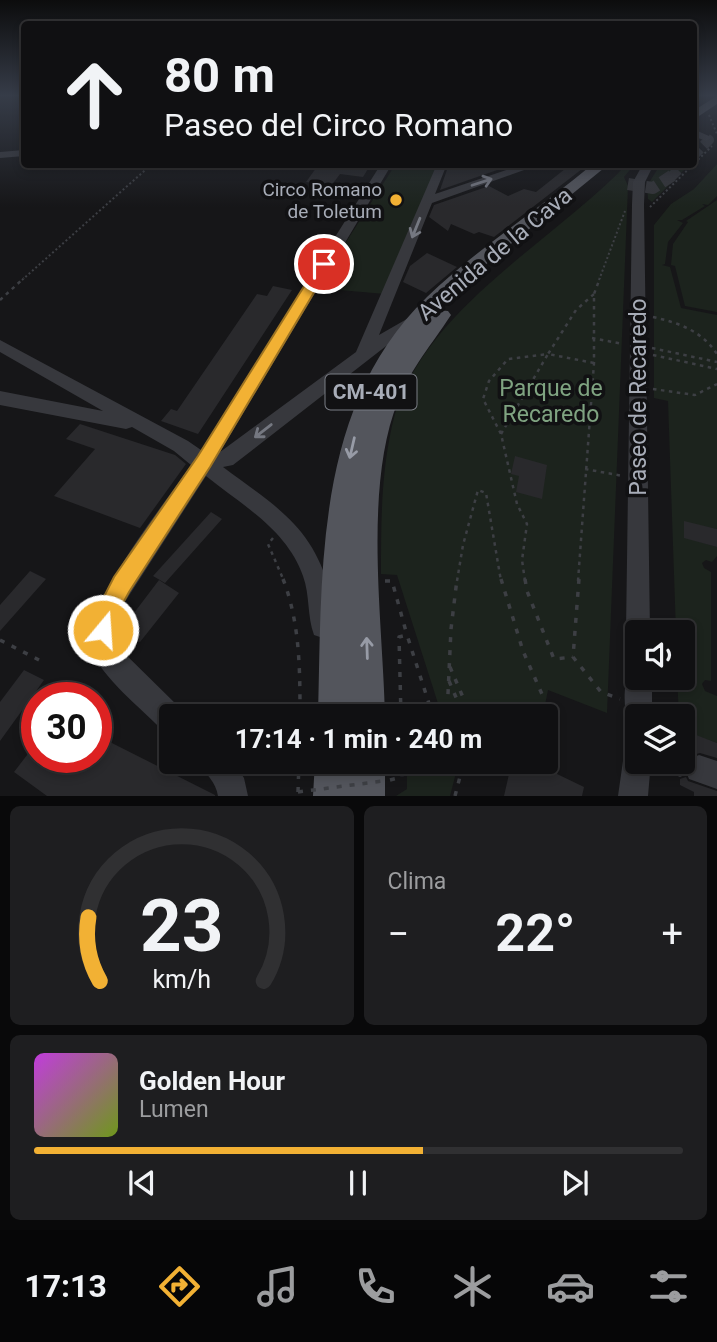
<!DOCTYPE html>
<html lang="es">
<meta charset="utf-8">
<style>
:root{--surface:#101012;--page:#1e1e20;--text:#f1f3f6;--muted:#9c9d9f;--line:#303032;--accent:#f2b134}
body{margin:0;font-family:Roboto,sans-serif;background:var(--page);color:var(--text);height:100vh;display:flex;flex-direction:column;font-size:26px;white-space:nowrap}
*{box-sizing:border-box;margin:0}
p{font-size:23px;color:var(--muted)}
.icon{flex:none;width:38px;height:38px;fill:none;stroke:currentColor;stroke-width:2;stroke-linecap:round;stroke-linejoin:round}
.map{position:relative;height:796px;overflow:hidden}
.panel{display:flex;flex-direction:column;gap:10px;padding:10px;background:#09090a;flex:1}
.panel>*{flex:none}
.guide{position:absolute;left:21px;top:21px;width:676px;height:147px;border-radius:7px;box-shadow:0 4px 10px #0003,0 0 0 2px var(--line);background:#101012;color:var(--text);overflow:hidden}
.controls{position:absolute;left:625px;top:620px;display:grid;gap:14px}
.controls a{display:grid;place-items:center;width:70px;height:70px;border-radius:7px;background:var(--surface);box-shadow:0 4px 10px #0003,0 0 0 2px var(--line);font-size:35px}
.speed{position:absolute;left:21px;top:682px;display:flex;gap:14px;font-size:35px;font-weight:700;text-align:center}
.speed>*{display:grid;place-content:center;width:91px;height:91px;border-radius:50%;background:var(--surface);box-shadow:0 4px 10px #0003,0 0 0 2px var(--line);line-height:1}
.speed .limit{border:10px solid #d22;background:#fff;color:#111}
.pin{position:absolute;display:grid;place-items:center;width:60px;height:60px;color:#fff;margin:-30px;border:4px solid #fff;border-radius:50%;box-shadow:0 2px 7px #0007}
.me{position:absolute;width:77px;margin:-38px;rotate:18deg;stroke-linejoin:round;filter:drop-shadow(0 0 5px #0008)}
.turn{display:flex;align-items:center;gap:24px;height:147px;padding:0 28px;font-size:32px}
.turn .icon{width:91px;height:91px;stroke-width:2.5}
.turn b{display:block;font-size:49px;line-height:60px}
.big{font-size:52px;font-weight:700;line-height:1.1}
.panel .card{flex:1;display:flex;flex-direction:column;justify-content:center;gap:10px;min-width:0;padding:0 24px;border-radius:10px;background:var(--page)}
.panel .dial{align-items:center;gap:0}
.dial svg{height:182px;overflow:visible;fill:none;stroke:var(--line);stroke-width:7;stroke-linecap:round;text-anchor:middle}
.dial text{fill:var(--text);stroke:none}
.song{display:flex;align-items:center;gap:21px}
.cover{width:84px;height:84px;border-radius:10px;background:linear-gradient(135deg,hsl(290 70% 55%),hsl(80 70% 35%))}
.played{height:7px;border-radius:4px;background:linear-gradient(90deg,var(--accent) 60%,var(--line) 60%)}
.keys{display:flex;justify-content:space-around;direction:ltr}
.heat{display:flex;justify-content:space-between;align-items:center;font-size:38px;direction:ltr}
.panel .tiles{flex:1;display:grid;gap:10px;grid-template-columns:1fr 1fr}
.card:last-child{grid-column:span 2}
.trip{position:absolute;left:159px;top:704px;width:399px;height:70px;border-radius:7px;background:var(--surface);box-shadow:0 4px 10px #0003,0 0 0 2px var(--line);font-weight:700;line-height:70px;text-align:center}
.menu{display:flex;height:112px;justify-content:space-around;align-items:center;background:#060607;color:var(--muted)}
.menu .icon{width:49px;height:49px}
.menu .selected{color:var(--accent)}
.menu b{font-size:32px;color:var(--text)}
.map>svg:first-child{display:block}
.green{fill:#1c231d}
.building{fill:#29292c}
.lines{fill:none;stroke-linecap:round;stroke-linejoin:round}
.minor-tunnel-far1{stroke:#333438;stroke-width:10;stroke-dasharray:10 5;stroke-linecap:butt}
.minor-tunnel{stroke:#333438;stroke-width:12;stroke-dasharray:12 6;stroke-linecap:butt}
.path-far2{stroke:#3d3f44;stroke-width:2;stroke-dasharray:2 2.5;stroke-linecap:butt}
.path-far1{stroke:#3d3f44;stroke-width:2.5;stroke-dasharray:3.5 4.5;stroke-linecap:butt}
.path{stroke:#3d3f44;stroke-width:3.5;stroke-dasharray:5 8;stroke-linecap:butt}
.minor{fill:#37383d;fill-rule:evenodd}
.major{fill:#53555c;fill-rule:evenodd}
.path-bridge{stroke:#3d3f44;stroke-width:3.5;stroke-dasharray:5 8;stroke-linecap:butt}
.oneway{stroke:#757881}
.oneway2{stroke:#979ba6}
.route{fill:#f2b134;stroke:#9d7322;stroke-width:2}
.poi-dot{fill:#f2b134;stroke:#111113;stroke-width:2.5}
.labels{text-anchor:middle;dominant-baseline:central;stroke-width:7;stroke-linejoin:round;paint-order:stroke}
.far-poi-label{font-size:19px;fill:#a8adb8;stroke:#111113;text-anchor:end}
.shield{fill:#111113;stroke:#7b7e86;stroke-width:2}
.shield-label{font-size:21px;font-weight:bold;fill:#a8adb8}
.street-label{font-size:23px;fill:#a8adb8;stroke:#111113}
.park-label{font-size:23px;fill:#7fa381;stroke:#111113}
</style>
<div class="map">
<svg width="717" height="796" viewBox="0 0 717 796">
<rect width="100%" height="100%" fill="#161618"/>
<path class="green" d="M 717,164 L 717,196 L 708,205 L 702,204 L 705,206 L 682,220 L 677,220 L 683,223 L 668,242 L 665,264 L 662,265 L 670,267 L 681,308 L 717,315 L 717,529 L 684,522 L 684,537 L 717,547 L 717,556 L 712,562 L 706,560 L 702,563 L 704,568 L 711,572 L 711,681 L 705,680 L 702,684 L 705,691 L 717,696 L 717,743 L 692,734 L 692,742 L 683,739 L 682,716 L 679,716 L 677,677 L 682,677 L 682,632 L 676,632 L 668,401 L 654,398 L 654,225 L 671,204 L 694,189 Z
M 395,165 L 438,165 L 385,294 L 317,288 Z
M 626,165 L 634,165 L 624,177 L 628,186 L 607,713 L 548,690 L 544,710 L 538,716 L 442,716 L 397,575 L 381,574 C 381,524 381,475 392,426 C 417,313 552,243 626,165 Z
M 660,165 L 689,165 L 652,202 L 648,199 L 647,186 Z
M 717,200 L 717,312 L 685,306 L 675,266 L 671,265 L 673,244 L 688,222 L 686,221 Z
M 407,761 L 459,761 L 450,796 L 396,796 L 407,789 Z"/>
<path class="building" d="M 319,164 L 371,164 L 363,177 L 340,174 L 331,186 L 306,182 Z
M 449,164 L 514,164 L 440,190 Z
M 570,165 L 582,169 L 494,237 L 479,232 L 474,234 L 451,224 L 448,231 L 429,217 L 434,205 L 489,186 L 508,196 L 524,189 L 536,192 Z
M 427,253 L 457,267 L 426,293 L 403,282 L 410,266 Z
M 273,286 L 292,290 L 198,434 L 161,421 L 171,409 L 177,411 L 257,294 L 267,296 Z
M 80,424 L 175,455 L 186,464 L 140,528 L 54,496 L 95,449 L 66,439 Z
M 515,456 L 547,465 L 542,499 L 516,492 L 519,476 L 511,474 Z
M 211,512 L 222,519 L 165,583 L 153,576 Z
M 684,521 L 717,529 L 717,547 L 684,538 Z
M 30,571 L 46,579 L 0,631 L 0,605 Z
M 159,580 L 179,593 L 140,642 L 118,634 Z
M 24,670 L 44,680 L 0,741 L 0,702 Z
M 691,733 L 717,743 L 717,758 L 700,753 L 693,755 L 682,748 L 682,739 L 692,742 Z
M 96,735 L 215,795 L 215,796 L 47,796 L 14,772 L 37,742 L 37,758 L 96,758 Z
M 512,761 L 530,761 L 584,787 L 582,796 L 504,796 Z
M 686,777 L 688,781 L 717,791 L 717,796 L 694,796 L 694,792 L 680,785 L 680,779 Z"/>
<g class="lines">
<path class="minor-tunnel-far1" d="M 693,156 L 709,140 L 706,138
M 671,177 L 684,164"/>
<path class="minor-tunnel" d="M 628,184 L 653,188 L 673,175"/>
<path class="path-far2" d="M 709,115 L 717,134
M 650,207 L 712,146
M 22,280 L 152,164
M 599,280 L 625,211"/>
<path class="path-far1" d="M 0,300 L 24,278
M 653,317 C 679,323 702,331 717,354
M 592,338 L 623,344
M 652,348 L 717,362
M 653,355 L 717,369
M 653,389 L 695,395 L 717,384
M 501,434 L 548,354 L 594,363
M 585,469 L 623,476
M 273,538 L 268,544 L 284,581
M 457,581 L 463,545 L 478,490 L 486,493 L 501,581
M 525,581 L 522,560 L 527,524 L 517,504 L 501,434 L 483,399 L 489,381 L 508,359 L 548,354 L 576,310 L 594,294
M 578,581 L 594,363 L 594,294 L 600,278"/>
<path class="path" d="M 283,579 C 300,623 300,670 300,716
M 501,579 L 523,651 L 545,701
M 525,579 L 527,591 L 554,659 L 573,657
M 579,579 L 573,657 L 601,692 L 620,699
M 385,581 L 392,581 L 407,635
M 0,640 L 39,660
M 450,667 L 471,716
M 449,681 L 464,716
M 401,716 L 399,637 L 407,635 L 433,716
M 442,716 L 447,715 L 451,629 L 457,579
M 390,780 L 402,777 L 402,761
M 298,792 L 299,761
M 455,796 L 464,761"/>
<path class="minor" d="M 693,129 L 709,136 L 711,138 L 706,141 L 693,136 Z
M 24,150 L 24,156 L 0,158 L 0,152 Z
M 381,164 L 392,164 L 220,452 L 356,352 L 437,164 L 447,164 L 435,194 L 524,164 L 541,164 L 432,203 L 379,335 L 412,316 L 422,316 L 425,319 L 422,322 L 390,343 L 233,465 L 223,467 C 275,506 313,526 330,592 C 334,606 337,621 332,635 L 323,638 L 314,635 C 307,616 310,595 303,576 C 287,530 242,505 206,476 L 121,608 L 115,630 L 116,645 L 182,710 L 184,716 L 172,716 L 172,733 L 162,730 C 143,710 99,675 92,650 C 80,607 166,502 191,465 L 174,451 L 132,427 L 126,429 L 0,405 L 0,391 L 103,411 L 0,352 L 0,340 L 188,441 L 201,450 Z
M 643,164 L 654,164 L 645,182 L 644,204 L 650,632 L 637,632 L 637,644 L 629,641 L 626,632 L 632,204 L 633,182 Z
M 637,665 L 637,677 L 652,677 L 652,716 L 637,716 L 637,729 L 629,726 C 623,709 623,684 630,668 Z
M 637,747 L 637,761 L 651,761 L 648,796 L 618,796 L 623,761 L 627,751 Z
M 682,750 L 690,753 L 692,758 L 699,755 L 717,761 L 717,789 L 689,779 L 687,774 L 680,777 L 666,771 L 662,761 L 682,761 Z
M 199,761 L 233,761 L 244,778 L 248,796 L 218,796 C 216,781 205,775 199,761 Z"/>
<path class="major" d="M 717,96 L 717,104 L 693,120 L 693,111 Z
M 593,164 L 609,164 L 479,270 L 437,310 L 448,311 L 451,315 C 430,347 413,365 398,401 C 363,489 383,622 385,716 L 318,716 C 322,571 314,406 427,297 C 478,248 539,209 593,164 Z
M 315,761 L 385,761 L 385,796 L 313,796 Z"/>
<path class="path-bridge" d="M 298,792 L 383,781"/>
</g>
<defs><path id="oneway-shaft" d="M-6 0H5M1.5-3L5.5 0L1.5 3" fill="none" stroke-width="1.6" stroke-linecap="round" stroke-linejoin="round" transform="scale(1.75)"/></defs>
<g class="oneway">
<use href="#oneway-shaft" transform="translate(482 182) rotate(-18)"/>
<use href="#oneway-shaft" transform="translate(416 228) rotate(112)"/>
<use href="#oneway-shaft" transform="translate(263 431) rotate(142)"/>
</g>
<g class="oneway2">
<use href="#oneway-shaft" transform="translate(352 448) rotate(103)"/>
<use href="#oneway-shaft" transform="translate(367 648) rotate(-92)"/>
</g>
<linearGradient id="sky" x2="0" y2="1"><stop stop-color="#0c0c0d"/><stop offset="0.46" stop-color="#363c48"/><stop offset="1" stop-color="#363c48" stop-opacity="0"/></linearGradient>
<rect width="717" height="207" fill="url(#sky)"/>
<path class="route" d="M 324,260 L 331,264 L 210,467 L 129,592 L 116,616 L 111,638 L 103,641 L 95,638 L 92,630 L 95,614 L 114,577 L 198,456 L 318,264 Z"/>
<circle class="poi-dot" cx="396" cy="200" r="7"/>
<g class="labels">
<g class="far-poi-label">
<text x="382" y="189">Circo Romano<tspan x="382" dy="22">de Toletum</tspan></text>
</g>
<rect class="shield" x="325.5" y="374.5" width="91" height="35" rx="5"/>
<g class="shield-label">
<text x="371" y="392">CM-401</text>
</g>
<g class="street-label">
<text transform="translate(495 254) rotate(-40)">Avenida de la Cava</text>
<text transform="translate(638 397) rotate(-90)">Paseo de Recaredo</text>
</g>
<g class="park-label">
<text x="551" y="388">Parque de<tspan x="551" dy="26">Recaredo</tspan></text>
</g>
</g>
</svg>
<div class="controls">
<a><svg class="icon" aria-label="sound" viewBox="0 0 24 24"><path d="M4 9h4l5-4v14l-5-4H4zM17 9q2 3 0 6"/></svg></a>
<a><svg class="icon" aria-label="layers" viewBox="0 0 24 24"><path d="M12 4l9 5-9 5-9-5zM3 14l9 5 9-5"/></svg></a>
</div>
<div class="speed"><div class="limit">30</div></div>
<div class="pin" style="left:324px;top:264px;background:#d93025"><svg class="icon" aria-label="arrive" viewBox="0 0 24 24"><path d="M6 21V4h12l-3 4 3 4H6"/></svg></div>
<svg class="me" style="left:103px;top:630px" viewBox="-20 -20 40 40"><circle r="17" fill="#f2b134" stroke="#fff" stroke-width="3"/><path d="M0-11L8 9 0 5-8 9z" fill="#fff"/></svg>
<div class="trip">17:14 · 1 min · 240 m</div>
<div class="guide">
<div class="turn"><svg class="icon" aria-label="ahead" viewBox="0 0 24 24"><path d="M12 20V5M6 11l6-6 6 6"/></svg><div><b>80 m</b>Paseo del Circo Romano</div></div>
</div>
</div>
<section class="panel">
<div class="tiles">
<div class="card dial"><svg viewBox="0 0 100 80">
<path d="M14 69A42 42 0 1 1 86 69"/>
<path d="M14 69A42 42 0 0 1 9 41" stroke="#f2b134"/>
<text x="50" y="56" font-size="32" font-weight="700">23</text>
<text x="50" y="72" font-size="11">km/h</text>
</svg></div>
<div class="card"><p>Clima</p>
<div class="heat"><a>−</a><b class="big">22°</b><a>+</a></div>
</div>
<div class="card">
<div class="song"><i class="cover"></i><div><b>Golden Hour</b><p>Lumen</p></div></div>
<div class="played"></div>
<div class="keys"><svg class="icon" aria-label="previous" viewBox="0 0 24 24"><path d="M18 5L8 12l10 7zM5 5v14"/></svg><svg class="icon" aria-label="pause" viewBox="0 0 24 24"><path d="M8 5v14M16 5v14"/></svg><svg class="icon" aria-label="next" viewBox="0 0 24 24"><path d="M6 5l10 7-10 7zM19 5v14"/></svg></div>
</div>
</div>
</section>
<nav class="menu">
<b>17:13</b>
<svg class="icon selected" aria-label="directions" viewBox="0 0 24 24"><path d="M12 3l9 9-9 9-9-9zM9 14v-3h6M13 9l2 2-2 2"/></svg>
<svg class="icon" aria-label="music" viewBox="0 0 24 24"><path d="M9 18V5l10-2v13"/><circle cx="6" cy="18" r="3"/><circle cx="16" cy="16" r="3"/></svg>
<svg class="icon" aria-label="phone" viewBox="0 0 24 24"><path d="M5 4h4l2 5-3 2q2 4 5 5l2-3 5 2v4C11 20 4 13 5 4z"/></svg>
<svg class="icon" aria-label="climate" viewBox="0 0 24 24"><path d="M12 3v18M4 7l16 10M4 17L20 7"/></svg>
<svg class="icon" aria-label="car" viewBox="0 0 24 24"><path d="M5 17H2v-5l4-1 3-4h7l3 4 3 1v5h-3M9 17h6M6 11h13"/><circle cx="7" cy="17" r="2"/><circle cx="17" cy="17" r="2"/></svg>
<svg class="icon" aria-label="filters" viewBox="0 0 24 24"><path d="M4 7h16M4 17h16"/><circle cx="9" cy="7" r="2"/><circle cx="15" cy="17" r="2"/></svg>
</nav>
